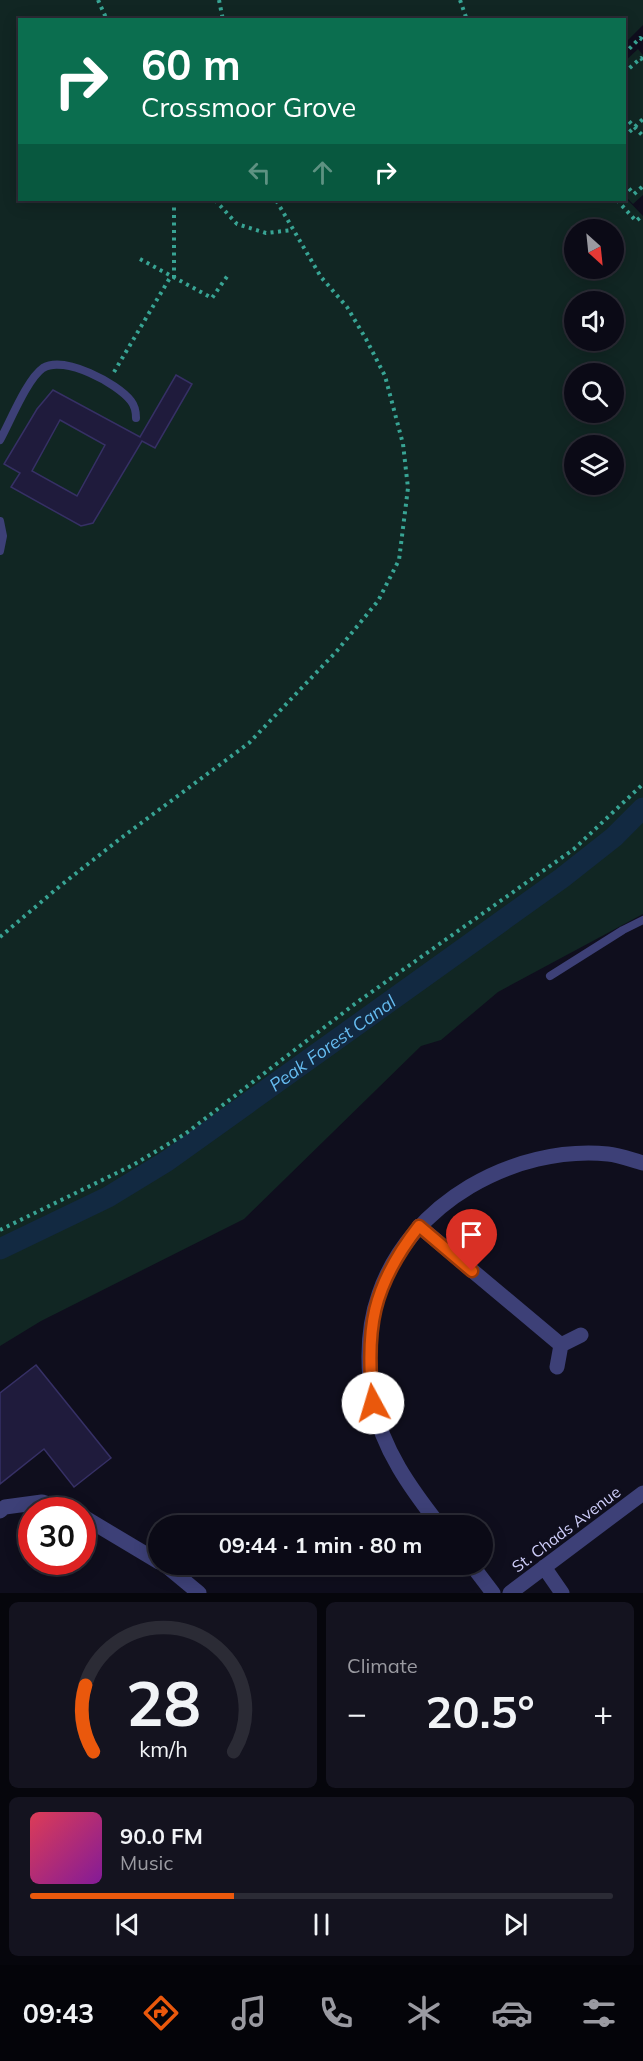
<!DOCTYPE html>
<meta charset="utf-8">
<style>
:root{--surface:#0b0a16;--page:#14131f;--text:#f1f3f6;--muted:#9a9aa1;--line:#2b2b35;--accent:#ea580c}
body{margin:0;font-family:Mulish,sans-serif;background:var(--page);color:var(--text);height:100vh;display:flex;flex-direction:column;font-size:22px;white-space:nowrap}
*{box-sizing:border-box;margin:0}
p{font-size:20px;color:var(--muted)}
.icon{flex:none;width:33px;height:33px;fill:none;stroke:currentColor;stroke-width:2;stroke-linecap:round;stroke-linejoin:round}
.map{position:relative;height:1593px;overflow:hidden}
.side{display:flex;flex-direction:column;gap:9px;padding:9px;background:#06060c;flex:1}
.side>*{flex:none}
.banner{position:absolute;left:18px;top:18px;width:608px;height:183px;border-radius:0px;box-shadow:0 3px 15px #0003,0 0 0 2px var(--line);background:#0b6e4f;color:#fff;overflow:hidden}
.needle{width:39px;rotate:153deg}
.tools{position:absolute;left:564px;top:219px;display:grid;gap:12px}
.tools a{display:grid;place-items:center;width:60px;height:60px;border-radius:50%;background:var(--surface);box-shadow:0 3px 15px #0003,0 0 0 2px var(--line);font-size:30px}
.speed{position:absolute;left:18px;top:1497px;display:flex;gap:12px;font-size:30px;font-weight:700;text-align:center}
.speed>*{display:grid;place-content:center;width:78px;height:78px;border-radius:50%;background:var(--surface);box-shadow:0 3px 15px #0003,0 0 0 2px var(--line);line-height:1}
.speed .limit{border:9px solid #d22;background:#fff;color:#111}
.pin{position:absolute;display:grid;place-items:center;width:51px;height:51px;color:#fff;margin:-62px -26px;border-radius:50% 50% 50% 0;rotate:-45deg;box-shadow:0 0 6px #0007}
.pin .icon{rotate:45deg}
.me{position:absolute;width:66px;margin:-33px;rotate:354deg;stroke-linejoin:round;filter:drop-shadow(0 0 4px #0008)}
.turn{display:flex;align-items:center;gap:21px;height:126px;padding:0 24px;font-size:27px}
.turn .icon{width:78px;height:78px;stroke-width:2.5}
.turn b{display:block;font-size:42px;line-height:51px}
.lanes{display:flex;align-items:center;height:57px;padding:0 24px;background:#0003;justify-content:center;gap:30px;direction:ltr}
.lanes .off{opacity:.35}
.big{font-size:45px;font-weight:700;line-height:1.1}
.side .tile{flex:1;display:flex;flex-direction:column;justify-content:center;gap:9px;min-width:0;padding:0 21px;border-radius:9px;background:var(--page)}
.side .dial{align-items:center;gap:0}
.dial svg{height:156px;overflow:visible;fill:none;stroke:var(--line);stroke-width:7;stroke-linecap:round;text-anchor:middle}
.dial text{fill:var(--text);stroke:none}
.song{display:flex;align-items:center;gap:18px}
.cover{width:72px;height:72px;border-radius:9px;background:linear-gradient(135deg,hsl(350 70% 55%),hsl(290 70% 35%))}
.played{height:6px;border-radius:3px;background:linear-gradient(90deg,var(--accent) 35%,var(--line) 35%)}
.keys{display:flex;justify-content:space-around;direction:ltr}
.heat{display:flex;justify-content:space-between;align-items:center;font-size:33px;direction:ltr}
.side .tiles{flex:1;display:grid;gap:9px;grid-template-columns:1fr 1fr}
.tile:last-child{grid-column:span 2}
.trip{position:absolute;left:148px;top:1515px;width:345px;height:60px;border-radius:30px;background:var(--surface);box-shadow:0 3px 15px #0003,0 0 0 2px var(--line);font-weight:700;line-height:60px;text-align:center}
.tab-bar{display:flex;height:96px;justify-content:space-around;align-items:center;background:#040409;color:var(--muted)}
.tab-bar .icon{width:42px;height:42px}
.tab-bar .current{color:var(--accent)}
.tab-bar b{font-size:27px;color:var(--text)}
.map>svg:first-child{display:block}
.green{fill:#112623;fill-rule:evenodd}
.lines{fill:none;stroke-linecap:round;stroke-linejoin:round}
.canal{stroke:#122941;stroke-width:21}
.building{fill:#1f1b3c;stroke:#363065;stroke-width:1.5;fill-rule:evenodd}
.path{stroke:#38a494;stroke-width:4;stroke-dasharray:3 4.5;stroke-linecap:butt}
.lane{stroke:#3d4077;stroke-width:8}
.street{stroke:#3d4077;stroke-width:15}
.route-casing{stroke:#983908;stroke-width:15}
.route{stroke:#ea580c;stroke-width:10}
.labels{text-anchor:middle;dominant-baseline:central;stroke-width:6;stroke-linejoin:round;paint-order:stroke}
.street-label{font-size:16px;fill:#cfcefa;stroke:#0f0e1d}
.water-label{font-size:18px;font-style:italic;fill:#66bcf0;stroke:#0f0e1d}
</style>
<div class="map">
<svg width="643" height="1593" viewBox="0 0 643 1593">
<rect width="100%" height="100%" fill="#0f0e1d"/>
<path class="green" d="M 0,0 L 643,0 L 643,25 L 624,44 L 624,20 L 20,20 L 20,200 L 624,200 L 624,196 L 643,216 L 643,914 L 498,992 L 441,1040 L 421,1046 L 244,1219 L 41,1321 L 0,1346 ZM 574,230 L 614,230 L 614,268 L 574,268 ZM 574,302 L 614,302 L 614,340 L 574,340 ZM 574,374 L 614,374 L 614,412 L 574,412 ZM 574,446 L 614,446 L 614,484 L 574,484 Z
M 638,49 L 643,55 L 643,195 L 633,204 L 624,195 L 624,62 Z"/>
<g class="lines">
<path class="canal" id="s1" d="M 0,1249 L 108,1197 L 167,1161 L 562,878 L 614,837 L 643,808"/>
</g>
<path class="building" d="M 176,375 L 192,384 L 155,448 L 142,441 L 93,523 L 81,526 L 11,487 L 20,473 L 4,464 L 37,409 L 53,390 L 140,437 ZM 60,420 L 105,445 L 77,496 L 32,471 Z
M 36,1365 L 111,1458 L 74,1487 L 44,1449 L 0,1484 L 0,1393 Z"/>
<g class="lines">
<path class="path" d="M 98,0 L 107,20
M 219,0 L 223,20
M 460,0 L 467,20
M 624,54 L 640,38 L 643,40
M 624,73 L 641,58 L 643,61
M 624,116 L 643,136
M 624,137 L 643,119
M 624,183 L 634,194 L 643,186
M 215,200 L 237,224 L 266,233 L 293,230
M 617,200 L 636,221 L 643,215
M 140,259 L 212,298 L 228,275
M 174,278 L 174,200
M 114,372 L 171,276
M 0,937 L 60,886 L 121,838 L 249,743 L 336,652 L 378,601 L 399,560 L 408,488 L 403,444 L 385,376 L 366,339 L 347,307 L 321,277 L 276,200
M 0,1230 L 133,1165 L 185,1134 L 356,1003 L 574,849 L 643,784"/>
<path class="lane" d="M 0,440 C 10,422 27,379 43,368 C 64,355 117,383 131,401 C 135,406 136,412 136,418
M 0,521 L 3,536 L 0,551
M 550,976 L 623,930 L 643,920"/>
<path class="street" d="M 419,1226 L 561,1345
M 557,1367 L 561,1345 L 581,1335
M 0,1511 L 5,1507 L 42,1502 L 67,1510
M 82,1516 L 159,1562
M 440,1526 C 411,1489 382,1449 373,1402 C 367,1367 367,1328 379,1294 C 410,1203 514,1145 608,1154 C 619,1155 632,1160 643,1163
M 164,1564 L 199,1593
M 471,1564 L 493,1593
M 544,1567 L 562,1593
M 510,1593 L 643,1493"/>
</g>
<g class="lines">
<g class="route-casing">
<path id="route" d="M 373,1403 C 365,1329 372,1286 419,1226 L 472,1271"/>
</g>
<use href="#route" class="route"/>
</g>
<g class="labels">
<g class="street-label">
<text transform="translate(566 1529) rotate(-37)">St. Chads Avenue</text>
</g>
<g class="water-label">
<text stroke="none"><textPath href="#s1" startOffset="392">Peak Forest Canal</textPath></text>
</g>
</g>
</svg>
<div class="tools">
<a><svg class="needle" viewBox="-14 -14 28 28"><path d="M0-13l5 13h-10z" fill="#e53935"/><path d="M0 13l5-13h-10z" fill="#9a9aa1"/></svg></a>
<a><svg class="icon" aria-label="sound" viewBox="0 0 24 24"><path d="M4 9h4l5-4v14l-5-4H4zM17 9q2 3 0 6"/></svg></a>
<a><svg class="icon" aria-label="search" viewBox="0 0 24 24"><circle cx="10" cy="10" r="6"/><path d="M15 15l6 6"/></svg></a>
<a><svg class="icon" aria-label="layers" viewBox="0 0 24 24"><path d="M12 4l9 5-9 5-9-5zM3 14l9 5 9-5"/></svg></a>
</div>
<div class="speed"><div class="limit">30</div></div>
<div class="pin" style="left:472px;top:1271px;background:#d93025"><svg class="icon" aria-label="arrive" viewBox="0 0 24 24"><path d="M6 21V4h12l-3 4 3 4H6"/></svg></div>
<svg class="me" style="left:373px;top:1403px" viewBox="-20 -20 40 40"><circle r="19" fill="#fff"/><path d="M0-13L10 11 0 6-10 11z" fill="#ea580c"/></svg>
<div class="trip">09:44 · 1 min · 80 m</div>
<div class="banner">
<div class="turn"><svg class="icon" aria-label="right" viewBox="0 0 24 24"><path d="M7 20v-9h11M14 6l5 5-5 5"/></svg><div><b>60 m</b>Crossmoor Grove</div></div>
<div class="lanes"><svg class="icon off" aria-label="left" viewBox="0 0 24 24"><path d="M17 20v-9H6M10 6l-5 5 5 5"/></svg><svg class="icon off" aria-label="ahead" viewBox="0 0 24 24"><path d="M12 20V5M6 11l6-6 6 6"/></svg><svg class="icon" aria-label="right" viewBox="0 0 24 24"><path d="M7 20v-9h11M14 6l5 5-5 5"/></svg></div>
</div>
</div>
<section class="side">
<div class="tiles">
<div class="tile dial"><svg viewBox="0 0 100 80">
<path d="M14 69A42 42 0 1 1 86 69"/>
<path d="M14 69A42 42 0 0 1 10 35" stroke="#ea580c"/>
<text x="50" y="56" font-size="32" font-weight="700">28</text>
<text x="50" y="72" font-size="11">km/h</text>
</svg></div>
<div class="tile"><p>Climate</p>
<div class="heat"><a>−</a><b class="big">20.5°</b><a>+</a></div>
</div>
<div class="tile">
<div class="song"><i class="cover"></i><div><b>90.0 FM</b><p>Music</p></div></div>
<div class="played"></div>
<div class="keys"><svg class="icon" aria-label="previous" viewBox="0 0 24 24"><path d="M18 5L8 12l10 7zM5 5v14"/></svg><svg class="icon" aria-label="pause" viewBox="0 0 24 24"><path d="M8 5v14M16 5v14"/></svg><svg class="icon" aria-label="next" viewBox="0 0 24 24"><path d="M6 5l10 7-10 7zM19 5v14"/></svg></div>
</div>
</div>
</section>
<nav class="tab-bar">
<b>09:43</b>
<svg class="icon current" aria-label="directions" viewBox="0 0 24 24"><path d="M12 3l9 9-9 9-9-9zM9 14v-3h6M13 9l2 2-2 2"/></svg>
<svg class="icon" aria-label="music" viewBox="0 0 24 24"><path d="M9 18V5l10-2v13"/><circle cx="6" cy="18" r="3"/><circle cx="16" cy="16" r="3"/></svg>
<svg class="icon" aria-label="phone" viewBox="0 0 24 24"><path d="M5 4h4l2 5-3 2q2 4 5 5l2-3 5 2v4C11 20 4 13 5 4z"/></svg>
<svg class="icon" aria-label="climate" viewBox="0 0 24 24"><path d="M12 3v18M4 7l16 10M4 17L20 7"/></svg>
<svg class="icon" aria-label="car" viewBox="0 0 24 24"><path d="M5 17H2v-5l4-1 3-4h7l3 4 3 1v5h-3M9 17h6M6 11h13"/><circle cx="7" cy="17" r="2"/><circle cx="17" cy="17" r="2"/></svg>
<svg class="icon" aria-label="filters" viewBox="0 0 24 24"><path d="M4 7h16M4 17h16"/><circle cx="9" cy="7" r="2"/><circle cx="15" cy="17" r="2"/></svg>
</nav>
